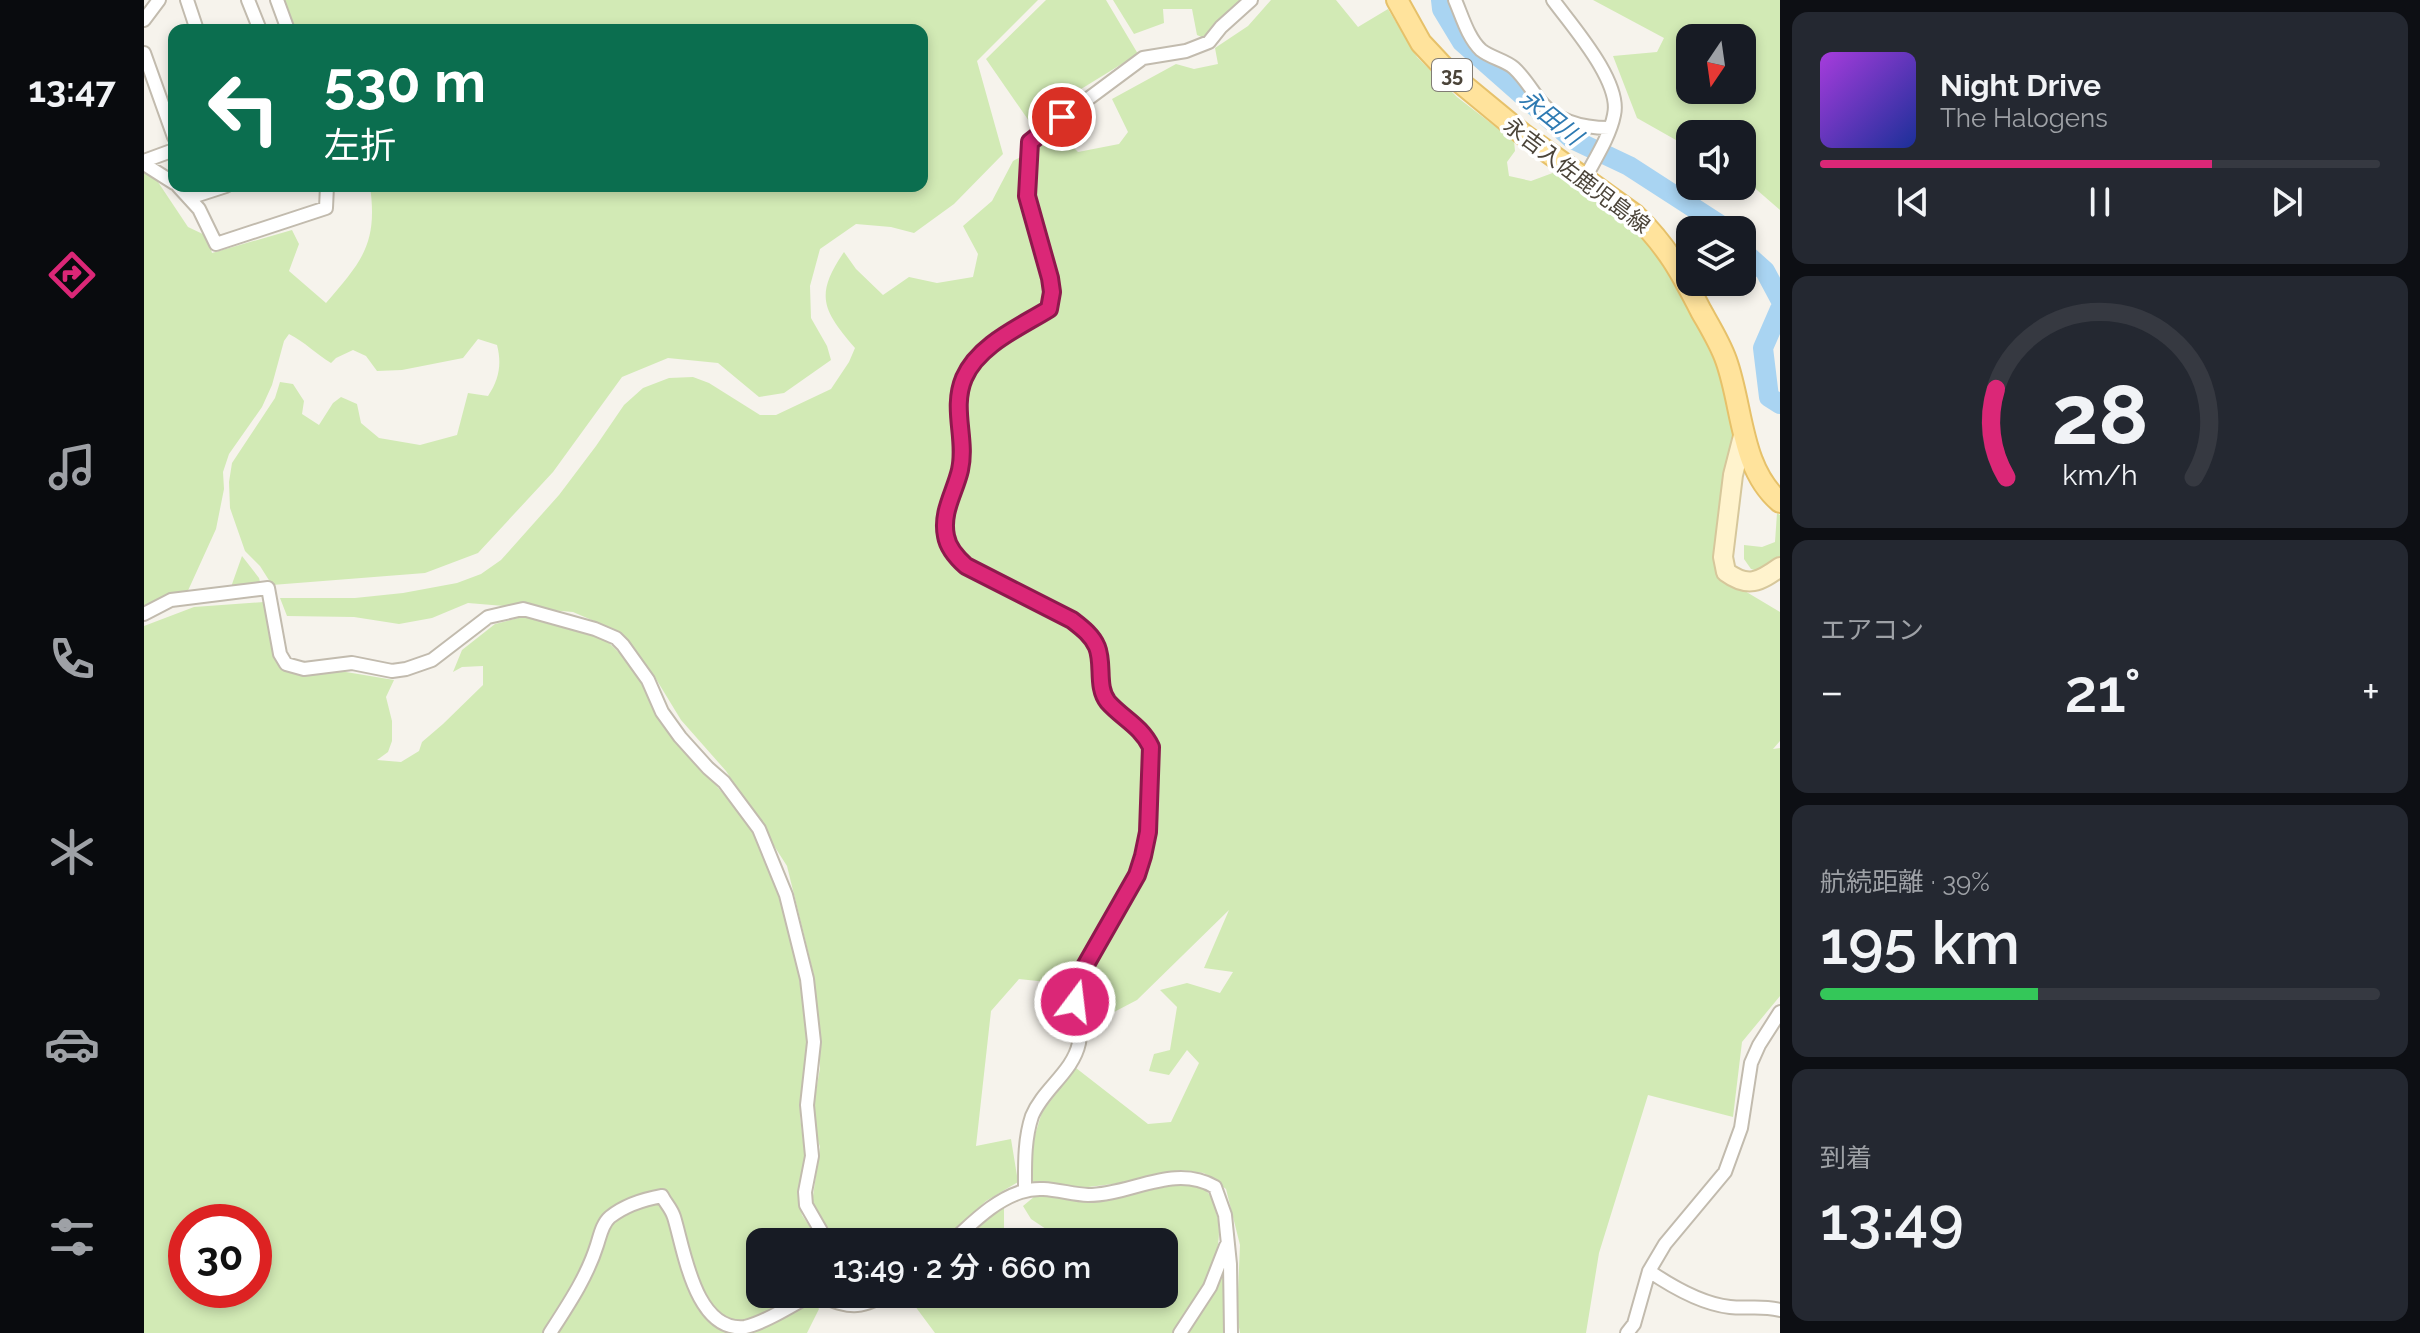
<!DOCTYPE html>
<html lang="ja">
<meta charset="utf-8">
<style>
:root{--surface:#171b24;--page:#242831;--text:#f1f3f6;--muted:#9ea1a6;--line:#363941;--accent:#db2777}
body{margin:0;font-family:Raleway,"Noto Sans JP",sans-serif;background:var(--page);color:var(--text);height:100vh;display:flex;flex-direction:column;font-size:30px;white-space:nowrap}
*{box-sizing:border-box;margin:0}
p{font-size:26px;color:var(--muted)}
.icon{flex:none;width:44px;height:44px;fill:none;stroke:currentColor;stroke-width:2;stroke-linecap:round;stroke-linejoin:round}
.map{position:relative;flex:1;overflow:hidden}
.drawer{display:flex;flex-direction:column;gap:12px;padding:12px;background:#0d0f14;width:640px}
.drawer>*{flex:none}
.banner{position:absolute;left:24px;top:24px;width:760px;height:168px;border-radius:16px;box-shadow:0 4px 12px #0003;background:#0b6e4f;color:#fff;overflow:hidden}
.needle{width:52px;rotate:193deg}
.fabs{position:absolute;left:1532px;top:24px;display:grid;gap:16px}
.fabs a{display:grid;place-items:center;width:80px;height:80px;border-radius:16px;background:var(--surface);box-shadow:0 4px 12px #0003;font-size:40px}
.speed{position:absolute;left:24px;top:1204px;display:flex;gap:16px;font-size:40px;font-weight:700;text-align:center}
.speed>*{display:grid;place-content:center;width:104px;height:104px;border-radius:50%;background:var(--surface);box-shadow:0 4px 12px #0003;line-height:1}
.speed .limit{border:12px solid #d22;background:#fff;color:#111}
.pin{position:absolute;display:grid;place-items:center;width:68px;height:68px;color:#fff;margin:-34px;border:4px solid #fff;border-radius:50%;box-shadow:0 2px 8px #0007}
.me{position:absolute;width:88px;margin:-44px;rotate:15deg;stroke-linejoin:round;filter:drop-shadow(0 0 6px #0008)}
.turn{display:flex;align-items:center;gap:28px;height:168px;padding:0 24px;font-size:36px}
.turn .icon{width:104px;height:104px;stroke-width:2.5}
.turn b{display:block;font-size:56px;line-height:68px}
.big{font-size:60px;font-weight:600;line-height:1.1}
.drawer .widget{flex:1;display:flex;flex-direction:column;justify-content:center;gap:12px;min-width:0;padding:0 28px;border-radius:16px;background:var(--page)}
.drawer .dial{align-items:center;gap:0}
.dial svg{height:208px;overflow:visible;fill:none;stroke:var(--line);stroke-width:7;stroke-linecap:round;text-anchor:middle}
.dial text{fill:var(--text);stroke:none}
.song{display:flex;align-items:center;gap:24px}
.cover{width:96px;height:96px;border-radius:12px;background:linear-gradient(135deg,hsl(280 70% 55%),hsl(230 70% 35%))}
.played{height:8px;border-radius:4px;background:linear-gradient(90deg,var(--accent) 70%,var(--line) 70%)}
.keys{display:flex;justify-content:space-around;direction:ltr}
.heat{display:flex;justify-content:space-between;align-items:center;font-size:44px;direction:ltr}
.charge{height:12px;border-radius:6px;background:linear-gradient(90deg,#34c759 39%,var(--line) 0)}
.trip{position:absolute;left:602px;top:1228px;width:432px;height:80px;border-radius:16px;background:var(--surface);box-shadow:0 4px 12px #0003;font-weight:600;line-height:80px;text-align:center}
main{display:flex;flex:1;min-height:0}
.dock{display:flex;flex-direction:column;width:144px;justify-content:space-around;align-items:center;background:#090b0e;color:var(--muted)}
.dock .icon{width:56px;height:56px}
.dock .on{color:var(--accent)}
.dock b{font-size:36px;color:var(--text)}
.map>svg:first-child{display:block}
.green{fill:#d2eab5;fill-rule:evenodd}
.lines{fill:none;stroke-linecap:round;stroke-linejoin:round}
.river{stroke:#a9d4f2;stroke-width:20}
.street-casing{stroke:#c2bbae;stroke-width:16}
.secondary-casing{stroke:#d6c79b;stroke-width:22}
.primary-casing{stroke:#e6c16a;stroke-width:24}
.street{stroke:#fff;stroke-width:12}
.secondary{stroke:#fff3cd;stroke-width:18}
.primary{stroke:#ffe39c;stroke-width:20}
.route-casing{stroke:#8e194d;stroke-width:20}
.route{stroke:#db2777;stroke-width:14}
.labels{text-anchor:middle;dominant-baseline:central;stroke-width:7;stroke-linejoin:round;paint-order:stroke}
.shield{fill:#fff;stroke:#817c74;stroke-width:2}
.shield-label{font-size:20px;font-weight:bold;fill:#4b4439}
.street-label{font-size:22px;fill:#4b4439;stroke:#fff}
.water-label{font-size:24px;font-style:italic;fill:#2e7ab2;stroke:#fff}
</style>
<main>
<nav class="dock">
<b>13:47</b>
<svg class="icon on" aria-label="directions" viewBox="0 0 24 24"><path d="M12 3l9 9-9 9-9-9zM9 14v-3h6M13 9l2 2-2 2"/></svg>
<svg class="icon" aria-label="music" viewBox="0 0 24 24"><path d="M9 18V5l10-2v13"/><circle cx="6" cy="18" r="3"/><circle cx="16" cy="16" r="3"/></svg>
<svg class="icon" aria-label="phone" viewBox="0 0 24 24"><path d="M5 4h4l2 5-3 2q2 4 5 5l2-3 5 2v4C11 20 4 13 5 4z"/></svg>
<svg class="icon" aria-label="climate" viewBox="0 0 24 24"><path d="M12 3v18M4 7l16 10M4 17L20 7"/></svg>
<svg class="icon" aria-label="car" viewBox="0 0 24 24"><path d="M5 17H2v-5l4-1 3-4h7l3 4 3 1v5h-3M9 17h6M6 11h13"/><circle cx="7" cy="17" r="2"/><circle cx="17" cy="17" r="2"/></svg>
<svg class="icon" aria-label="filters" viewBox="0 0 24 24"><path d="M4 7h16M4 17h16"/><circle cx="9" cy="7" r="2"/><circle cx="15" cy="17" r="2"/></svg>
</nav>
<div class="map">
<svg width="1636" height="1333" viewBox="0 0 1636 1333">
<rect width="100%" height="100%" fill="#f6f3ec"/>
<path class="green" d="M 138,0 L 894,0 L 833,61 L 859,154 L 810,204 L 770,233 L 747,227 L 712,224 L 676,249 L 666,286 L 667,318 L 683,346 L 687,360 L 640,393 L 615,397 L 574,363 L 524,358 L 478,377 L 409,472 L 334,553 L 281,573 L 128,585 L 116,566 L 101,551 L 86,508 L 85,482 L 88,463 L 131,398 L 136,382 L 149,384 L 160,401 L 158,414 L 175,425 L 189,403 L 197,397 L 213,404 L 217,423 L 235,438 L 276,445 L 313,435 L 324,393 L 344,396 C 355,380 358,364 353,345 L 334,339 L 319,358 L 258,370 L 233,371 L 222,356 L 209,350 L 192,358 L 187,363 C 172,354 161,342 145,334 L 140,341 L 128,385 L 118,407 L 85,454 L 79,472 L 80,489 L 72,529 L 42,595 L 0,611 L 0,171 L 12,179 L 44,227 L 63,236 L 68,253 L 148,230 L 155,244 L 145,271 L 182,303 C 218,261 234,244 226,186 L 778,186 L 778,30 L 149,30 Z
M 902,0 L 962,0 L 994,54 L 885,121 L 842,59 Z
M 969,0 L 1104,0 L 1062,39 L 1053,35 L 1048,9 L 1019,9 L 1020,23 L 990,34 Z
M 1127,0 L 1192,0 L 1214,27 L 1244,9 L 1273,57 L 1313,97 L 1370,141 L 1371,151 L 1363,162 L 1365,176 L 1387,181 L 1414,171 L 1481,219 L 1499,236 L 1530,276 L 1576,373 L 1592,429 L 1572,557 L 1574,575 L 1636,612 L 1636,741 L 1629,749 L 1636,748 L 1636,996 L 1598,1042 L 1589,1117 L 1504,1095 L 1455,1253 L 1442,1333 L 1096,1333 L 1093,1316 L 1096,1245 L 1082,1189 L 1060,1173 L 1036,1170 L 969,1184 L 936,1188 L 888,1183 L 887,1148 L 898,1112 L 932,1068 L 1004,1124 L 1027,1122 L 1055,1063 L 1043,1050 L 1025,1075 L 1005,1071 L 1010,1054 L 1026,1050 L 1033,1007 L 1016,990 L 1043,983 L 1076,993 L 1089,972 L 1060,968 L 1085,910 L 993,1000 L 928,1034 L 918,1021 L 920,997 L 934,962 L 912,983 L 875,979 L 847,1011 L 832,1146 L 867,1139 L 874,1182 L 842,1201 L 797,1242 L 683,1242 L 684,1231 L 668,1203 L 676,1147 L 669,1125 L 669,1108 L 676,1068 L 670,976 L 643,866 L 582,771 L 537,720 L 509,674 L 478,633 L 429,612 L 324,603 L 288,618 L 255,624 L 210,617 L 143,616 L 136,598 L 211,598 L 259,593 L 313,583 L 337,574 L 357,560 L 415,495 L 452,446 L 480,405 L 499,388 L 525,378 L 549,377 L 565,383 L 616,415 L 632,415 L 687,389 L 705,362 L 711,348 C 679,310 670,296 700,252 L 712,269 L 739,295 L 765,277 L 793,283 L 829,277 L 834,254 L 819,226 L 848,201 L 869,161 L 917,135 L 934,152 L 975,144 L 984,132 L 968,99 L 1032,64 L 1050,69 L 1074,64 L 1071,48 L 1104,26 Z
M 1449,0 L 1636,0 L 1636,210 L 1598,177 L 1598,134 L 1546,134 L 1546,148 L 1493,118 L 1469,56 L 1513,52 L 1520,38 ZM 1546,38 L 1598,38 L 1598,90 L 1546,90 Z
M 1633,513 L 1636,515 L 1636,560 L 1619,572 L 1607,569 L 1600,559 L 1600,545 L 1618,547 L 1631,542 Z
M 98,556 L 115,578 L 117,585 L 87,587 Z
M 120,602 L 125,620 L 130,656 L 141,671 L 170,675 L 196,671 L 250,680 L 242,697 L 248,721 L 248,741 L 244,752 L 233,760 L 257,762 L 275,751 L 278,742 L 299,724 L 339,685 L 339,666 L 318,667 L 309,672 L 318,650 L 351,624 L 382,616 L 443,632 L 463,641 L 491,668 L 514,718 L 600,818 L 619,850 L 637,901 L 655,976 L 663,1041 L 656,1116 L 661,1158 L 654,1196 L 658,1215 L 666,1227 L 672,1242 L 616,1242 L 616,1294 L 665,1294 L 675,1309 L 663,1333 L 0,1333 L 0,626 L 50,607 ZM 42,1222 L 110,1222 L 110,1290 L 42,1290 Z
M 1037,1184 C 1042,1185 1050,1185 1055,1187 C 1067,1191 1069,1201 1072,1212 C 1085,1256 1052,1298 1029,1333 L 791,1333 L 762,1294 L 1020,1294 L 1020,1242 L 913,1242 L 914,1237 L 887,1219 L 879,1206 L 891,1196 L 957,1200 Z
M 860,1206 L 860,1242 L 818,1242 Z
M 1081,1269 L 1081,1333 L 1045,1333 Z"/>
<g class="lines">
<path class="river" d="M 1297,0 L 1298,9 L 1318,42 L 1428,139 L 1485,166 L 1584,230
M 1598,243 L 1601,253 L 1621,271 L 1636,299
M 1636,309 L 1619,348 L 1625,397 L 1636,404"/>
<g class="street-casing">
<path id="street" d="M 43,0 L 53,30
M 104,0 L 116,30
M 133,0 L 144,30
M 1311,0 C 1318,16 1324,38 1337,50 C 1347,58 1361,60 1370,68 C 1381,78 1388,91 1397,102 C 1414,122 1440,128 1465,128
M 1409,0 C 1428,26 1478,82 1470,115 C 1466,136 1451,159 1441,178
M 0,20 L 15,0
M 0,53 L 30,137
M 0,161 L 30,150
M 0,164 L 30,183
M 34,186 L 55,209 L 72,244 L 182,208 L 183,186
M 45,198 L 82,186
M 0,614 L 27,600 L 124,588 L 136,654 L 142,664 L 160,669 L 208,663 L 248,671 L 262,669 L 288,660 L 344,617 L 379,609 L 451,629 L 472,638 L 479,645 L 504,680 L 518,712 L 536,737 L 564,768 L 580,782 L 615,829 L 642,895 L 663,979 L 670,1042 L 663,1105 L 668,1156 L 661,1192 L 662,1205 L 677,1231 L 677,1242
M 881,1191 C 881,1166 880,1140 888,1116 C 899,1089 929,1072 935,1043 C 940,1020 927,1002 936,975 L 993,875 L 999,856 L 1004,832 L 1007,747 C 996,723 971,715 961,696 C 956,686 958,676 957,665 C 956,644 943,632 928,620 L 822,566 C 813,558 805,548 802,536 C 797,512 811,493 816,470 C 823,439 807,409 820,378 C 834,345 877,327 905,309 L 908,292 L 906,278 L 883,196 L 886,142 L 999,58 L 1042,51 L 1065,42 L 1077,27 L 1107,0
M 807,1242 C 829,1223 849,1201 877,1192 C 899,1184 922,1194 944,1195 C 987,1195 1030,1163 1071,1187 L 1081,1215 L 1086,1264 L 1087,1333
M 1505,1271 C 1527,1286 1558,1304 1586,1307 C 1605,1309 1615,1305 1636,1310
M 671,1294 C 704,1306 710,1312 743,1294
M 406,1333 C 424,1305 443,1277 453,1245 C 456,1236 458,1224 466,1217 C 480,1206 501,1199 518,1196 C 522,1204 527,1208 530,1217 C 540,1249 551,1333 601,1327 C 621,1323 650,1304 669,1294
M 1036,1333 L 1066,1287 L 1082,1246
M 1483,1333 L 1490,1324 L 1505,1271 L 1521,1244 L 1581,1172 L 1597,1128 L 1607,1063 L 1615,1045 L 1636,1012"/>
</g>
<g class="secondary-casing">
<path id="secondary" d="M 1600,432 L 1589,475 L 1579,557 L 1582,572 C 1604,588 1615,582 1636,567"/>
</g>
<g class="primary-casing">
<path id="primary" d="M 1253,0 L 1277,43 L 1306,74 L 1380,135 L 1491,215 C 1523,246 1537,272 1557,311 C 1566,327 1576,343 1582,360 C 1599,407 1596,468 1636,502"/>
</g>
<use href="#street" class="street"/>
<use href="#secondary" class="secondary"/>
<use href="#primary" class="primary"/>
</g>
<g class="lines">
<g class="route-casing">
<path id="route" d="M 918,117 L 886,142 L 883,196 L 906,278 L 908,292 L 905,309 C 876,327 834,345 820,378 C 807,409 823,439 816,470 C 811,492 797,512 802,536 C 804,548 813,558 822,566 L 928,620 C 937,627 948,635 953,647 C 960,664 952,687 964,702 C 978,718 997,726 1007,747 L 1004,832 L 999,856 L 993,875 L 936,975 L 931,989 L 931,1002"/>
</g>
<use href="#route" class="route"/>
</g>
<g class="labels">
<rect class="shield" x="1288" y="59" width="40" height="32" rx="6"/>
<g class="shield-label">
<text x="1308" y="75">35</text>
</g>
<g class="street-label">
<text transform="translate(1433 175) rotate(37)">永吉入佐鹿児島線</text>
</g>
<g class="water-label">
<text transform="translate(1407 117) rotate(39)">永田川</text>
</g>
</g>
</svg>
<div class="fabs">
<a><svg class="needle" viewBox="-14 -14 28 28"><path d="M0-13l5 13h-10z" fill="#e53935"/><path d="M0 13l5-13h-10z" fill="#9ea1a6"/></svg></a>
<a><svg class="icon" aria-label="sound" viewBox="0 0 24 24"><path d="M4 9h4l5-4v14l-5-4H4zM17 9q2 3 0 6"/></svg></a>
<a><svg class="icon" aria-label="layers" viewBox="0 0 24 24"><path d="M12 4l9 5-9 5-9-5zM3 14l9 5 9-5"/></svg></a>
</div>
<div class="speed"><div class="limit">30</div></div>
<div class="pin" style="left:918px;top:117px;background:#d93025"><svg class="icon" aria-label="arrive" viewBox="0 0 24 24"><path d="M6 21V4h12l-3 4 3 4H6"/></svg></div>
<svg class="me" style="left:931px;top:1002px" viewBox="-20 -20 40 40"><circle r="17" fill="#db2777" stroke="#fff" stroke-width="3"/><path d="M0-11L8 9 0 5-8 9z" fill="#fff"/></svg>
<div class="trip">13:49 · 2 分 · 660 m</div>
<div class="banner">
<div class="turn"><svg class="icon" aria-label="left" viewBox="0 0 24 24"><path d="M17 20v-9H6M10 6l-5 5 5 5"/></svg><div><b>530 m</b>左折</div></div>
</div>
</div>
<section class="drawer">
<div class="widget">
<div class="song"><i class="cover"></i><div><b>Night Drive</b><p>The Halogens</p></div></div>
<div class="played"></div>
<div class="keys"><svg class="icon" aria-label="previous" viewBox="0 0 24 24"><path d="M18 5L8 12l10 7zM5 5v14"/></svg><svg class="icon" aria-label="pause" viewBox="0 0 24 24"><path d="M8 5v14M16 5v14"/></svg><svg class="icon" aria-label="next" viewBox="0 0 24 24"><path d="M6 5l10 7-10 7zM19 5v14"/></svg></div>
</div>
<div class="widget dial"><svg viewBox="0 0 100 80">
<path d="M14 69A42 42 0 1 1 86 69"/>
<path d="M14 69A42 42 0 0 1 10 35" stroke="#db2777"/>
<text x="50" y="56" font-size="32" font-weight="700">28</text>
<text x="50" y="72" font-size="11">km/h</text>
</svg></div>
<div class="widget"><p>エアコン</p>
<div class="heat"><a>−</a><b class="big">21°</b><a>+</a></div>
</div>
<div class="widget"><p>航続距離 · 39%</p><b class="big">195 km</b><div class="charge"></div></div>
<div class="widget"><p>到着</p><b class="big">13:49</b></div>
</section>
</main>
